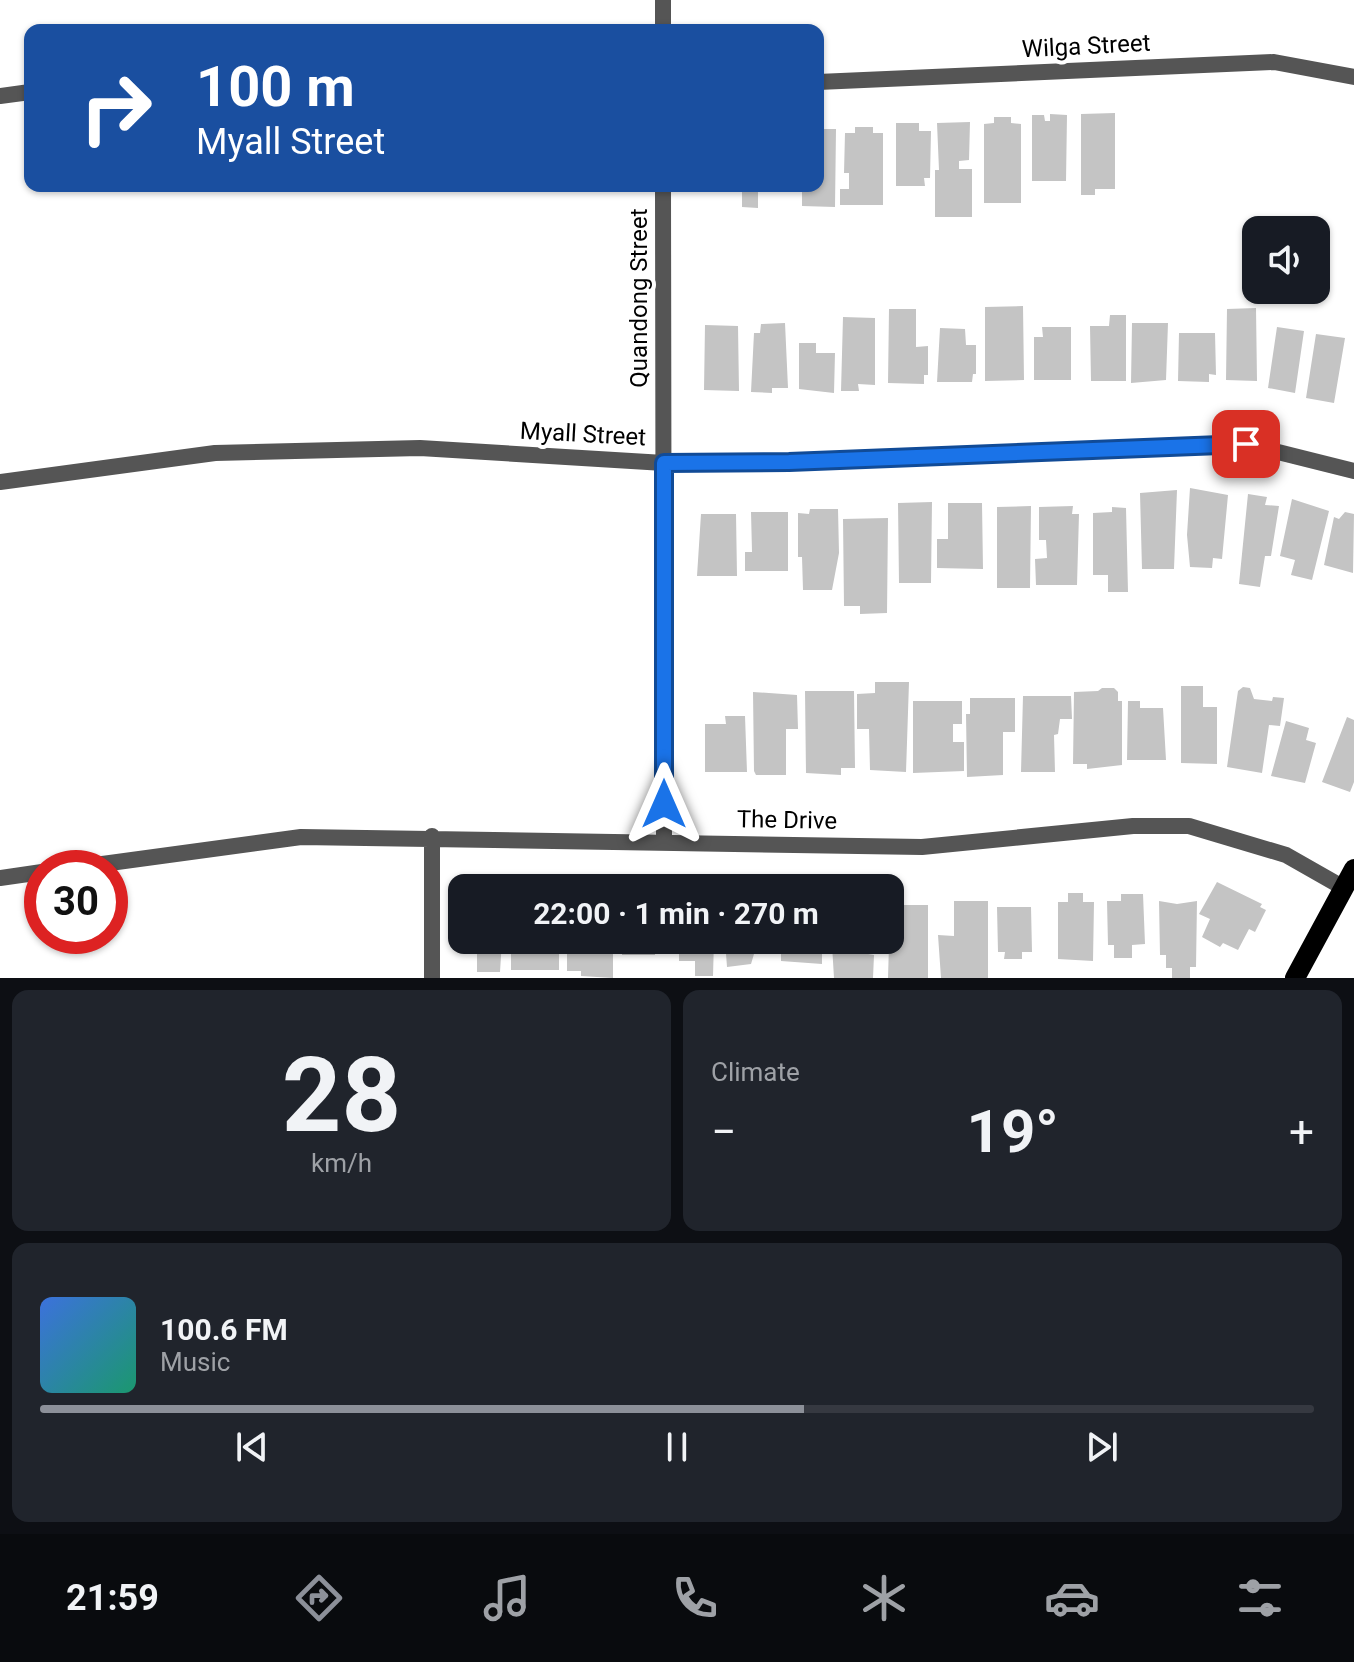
<!DOCTYPE html>
<meta charset="utf-8">
<style>
:root{--surface:#171b24;--page:#20242c;--text:#f1f3f6;--muted:#9ea1a6;--line:#363941;--accent:#8c9099}
body{margin:0;font-family:Roboto,sans-serif;background:var(--page);color:var(--text);height:100vh;display:flex;flex-direction:column;font-size:30px;white-space:nowrap}
*{box-sizing:border-box;margin:0}
p{font-size:26px;color:var(--muted)}
.icon{flex:none;width:44px;height:44px;fill:none;stroke:currentColor;stroke-width:2;stroke-linecap:round;stroke-linejoin:round}
.map{position:relative;height:978px;overflow:hidden}
.panel{display:flex;flex-direction:column;gap:12px;padding:12px;background:#0d0f14;flex:1}
.panel>*{flex:none}
.top-card{position:absolute;left:24px;top:24px;width:800px;height:168px;border-radius:16px;box-shadow:0 2px 6px #0004;background:#1a4fa0;color:#fff;overflow:hidden}
.tools{position:absolute;left:1242px;top:216px;display:grid;gap:16px}
.tools a{display:grid;place-items:center;width:88px;height:88px;border-radius:16px;background:var(--surface);box-shadow:0 2px 6px #0004;font-size:40px}
.speed{position:absolute;left:24px;top:850px;display:flex;gap:16px;font-size:40px;font-weight:700;text-align:center}
.speed>*{display:grid;place-content:center;width:104px;height:104px;border-radius:50%;background:var(--surface);box-shadow:0 2px 6px #0004;line-height:1}
.speed .limit{border:12px solid #d22;background:#fff;color:#111}
.pin{position:absolute;display:grid;place-items:center;width:68px;height:68px;color:#fff;margin:-34px;border-radius:16px;box-shadow:0 4px 12px #0006}
.me{position:absolute;width:88px;margin:-44px;rotate:0deg;stroke-linejoin:round;filter:drop-shadow(0 0 6px #0008)}
.turn{display:flex;align-items:center;gap:28px;height:168px;padding:0 40px;font-size:36px}
.turn .icon{width:104px;height:104px;stroke-width:2.5}
.turn b{display:block;font-size:56px;line-height:68px}
.big{font-size:60px;font-weight:700;line-height:1.1}
.panel .tile{flex:1;display:flex;flex-direction:column;justify-content:center;gap:12px;min-width:0;padding:0 28px;border-radius:16px;background:var(--page)}
.panel .dial{align-items:center;gap:0}
.dial b{font-size:104px;line-height:1}
.song{display:flex;align-items:center;gap:24px}
.cover{width:96px;height:96px;border-radius:12px;background:linear-gradient(135deg,hsl(220 70% 55%),hsl(160 70% 35%))}
.played{height:8px;border-radius:4px;background:linear-gradient(90deg,var(--accent) 60%,var(--line) 60%)}
.keys{display:flex;justify-content:space-around;direction:ltr}
.heat{display:flex;justify-content:space-between;align-items:center;font-size:44px;direction:ltr}
.panel .tiles{flex:1;display:grid;gap:12px;grid-template-columns:1fr 1fr}
.tile:last-child{grid-column:span 2}
.trip{position:absolute;left:448px;top:874px;width:456px;height:80px;border-radius:16px;background:var(--surface);box-shadow:0 2px 6px #0004;font-weight:700;line-height:80px;text-align:center}
.dock{display:flex;height:128px;justify-content:space-around;align-items:center;background:#090b0e;color:var(--muted)}
.dock .icon{width:56px;height:56px}
.dock .active{color:var(--accent)}
.dock b{font-size:36px;color:var(--text)}
.map>svg:first-child{display:block}
.building{fill:#c4c4c4}
.lines{fill:none;stroke-linecap:round;stroke-linejoin:round}
.minor{stroke:#555;stroke-width:16}
.primary{stroke:#000;stroke-width:20}
.route-casing{stroke:#114b97;stroke-width:20}
.route{stroke:#1a73e8;stroke-width:14}
.labels{text-anchor:middle;dominant-baseline:central;stroke-width:8;stroke-linejoin:round;paint-order:stroke}
.street-label{font-size:24px;fill:#000;stroke:#fff}
</style>
<div class="map">
<svg width="1354" height="978" viewBox="0 0 1354 978">
<rect width="100%" height="100%" fill="#fff"/>
<path class="building" d="M 1115,113 L 1115,189 L 1095,189 L 1095,195 L 1081,195 L 1081,114 Z
M 1050,114 L 1067,115 L 1066,181 L 1032,181 L 1032,115 L 1044,115 L 1045,121 L 1050,121 Z
M 994,117 L 1011,117 L 1011,123 L 1021,124 L 1021,203 L 984,203 L 984,124 L 994,123 Z
M 970,122 L 969,160 L 959,161 L 959,169 L 972,169 L 972,217 L 935,217 L 935,170 L 939,170 L 937,123 Z
M 896,123 L 919,123 L 919,131 L 931,131 L 930,178 L 924,178 L 925,186 L 896,186 Z
M 855,127 L 873,127 L 873,133 L 883,133 L 883,205 L 840,205 L 840,189 L 849,189 L 849,173 L 844,173 L 845,133 L 855,133 Z
M 818,129 L 836,129 L 835,207 L 802,206 L 802,186 L 818,186 Z
M 742,186 L 778,186 L 778,190 L 758,190 L 758,208 L 742,207 Z
M 1023,306 L 1024,380 L 985,381 L 985,307 Z
M 1256,308 L 1257,381 L 1226,380 L 1227,309 Z
M 889,309 L 916,309 L 916,347 L 928,346 L 928,375 L 924,375 L 924,384 L 888,383 Z
M 1110,315 L 1126,315 L 1126,381 L 1091,381 L 1090,326 L 1109,326 Z
M 843,317 L 875,318 L 875,385 L 858,384 L 859,391 L 841,391 Z
M 785,323 L 788,388 L 772,388 L 772,393 L 751,392 L 754,333 L 760,333 L 761,324 Z
M 1132,323 L 1168,323 L 1166,380 L 1131,383 Z
M 705,325 L 738,326 L 739,391 L 704,390 Z
M 1042,327 L 1071,327 L 1071,380 L 1034,380 L 1034,337 L 1043,337 Z
M 1277,327 L 1304,331 L 1295,393 L 1268,388 Z
M 940,328 L 965,329 L 966,345 L 976,345 L 976,374 L 973,374 L 972,382 L 937,382 Z
M 1179,333 L 1215,333 L 1216,375 L 1209,374 L 1209,382 L 1178,381 Z
M 1316,334 L 1345,338 L 1334,403 L 1306,398 Z
M 799,343 L 816,343 L 816,353 L 835,353 L 834,393 L 799,389 Z
M 1190,488 L 1228,495 L 1222,559 L 1213,558 L 1212,568 L 1190,567 L 1187,535 Z
M 1177,490 L 1174,569 L 1142,569 L 1140,493 Z
M 1248,494 L 1267,497 L 1265,505 L 1279,506 L 1271,556 L 1265,556 L 1260,587 L 1239,584 Z
M 1292,499 L 1329,511 L 1312,580 L 1291,575 L 1295,560 L 1280,556 Z
M 932,502 L 931,583 L 899,583 L 898,503 Z
M 948,503 L 982,503 L 983,569 L 937,568 L 937,539 L 948,539 Z
M 1031,506 L 1030,588 L 997,588 L 997,507 Z
M 1073,506 L 1072,514 L 1079,514 L 1077,585 L 1036,585 L 1035,559 L 1047,558 L 1046,540 L 1039,540 L 1039,507 Z
M 1112,507 L 1126,508 L 1128,592 L 1108,592 L 1108,575 L 1093,575 L 1093,513 L 1112,512 Z
M 810,509 L 838,509 L 839,553 L 832,590 L 803,590 L 802,557 L 798,557 L 798,513 L 809,514 Z
M 751,512 L 788,512 L 788,571 L 745,571 L 745,552 L 752,552 Z
M 1345,512 L 1354,514 L 1353,573 L 1324,565 L 1334,517 L 1339,519 Z
M 701,514 L 736,514 L 737,576 L 697,576 Z
M 888,518 L 887,613 L 860,614 L 860,606 L 844,606 L 843,519 Z
M 875,682 L 909,682 L 906,772 L 870,770 L 869,729 L 857,729 L 857,694 L 875,693 Z
M 1181,686 L 1203,686 L 1203,707 L 1217,707 L 1217,764 L 1181,763 Z
M 1243,687 L 1250,688 L 1254,699 L 1272,701 L 1273,697 L 1284,698 L 1280,726 L 1269,725 L 1262,773 L 1227,767 L 1238,691 Z
M 1102,688 L 1114,688 L 1118,692 L 1118,701 L 1122,701 L 1122,765 L 1087,769 L 1087,764 L 1073,764 L 1074,692 L 1098,691 Z
M 805,691 L 854,691 L 855,768 L 841,768 L 841,775 L 806,773 Z
M 753,692 L 797,695 L 798,729 L 786,729 L 786,775 L 756,775 L 754,771 Z
M 1023,696 L 1071,696 L 1072,719 L 1060,719 L 1058,734 L 1054,735 L 1055,772 L 1021,772 Z
M 970,698 L 1015,698 L 1015,732 L 1003,732 L 1003,775 L 967,777 L 966,714 L 970,714 Z
M 913,701 L 962,701 L 962,724 L 953,724 L 953,742 L 964,742 L 964,771 L 913,773 Z
M 1128,701 L 1140,701 L 1140,708 L 1163,708 L 1166,760 L 1127,760 Z
M 725,716 L 745,716 L 747,772 L 705,772 L 705,724 L 726,724 Z
M 1347,717 L 1354,720 L 1354,782 L 1350,792 L 1322,782 Z
M 1286,721 L 1309,728 L 1306,740 L 1316,743 L 1305,783 L 1271,776 Z
M 1217,882 L 1262,904 L 1260,907 L 1266,910 L 1255,932 L 1249,929 L 1238,950 L 1223,943 L 1220,947 L 1202,937 L 1210,919 L 1199,914 Z
M 1068,893 L 1083,893 L 1083,902 L 1094,902 L 1093,961 L 1058,959 L 1058,902 L 1068,902 Z
M 1121,894 L 1143,894 L 1145,944 L 1132,945 L 1132,958 L 1114,958 L 1114,945 L 1108,945 L 1107,901 L 1121,901 Z
M 954,901 L 988,901 L 988,978 L 941,978 L 938,935 L 954,936 Z
M 1159,901 L 1177,904 L 1197,901 L 1196,967 L 1190,967 L 1190,978 L 1172,978 L 1172,968 L 1166,968 L 1166,955 L 1160,955 Z
M 901,905 L 928,905 L 928,978 L 888,978 L 890,911 L 901,911 Z
M 997,907 L 1031,907 L 1032,952 L 1022,952 L 1022,959 L 1004,959 L 1005,952 L 998,952 Z
M 461,940 L 502,940 L 500,972 L 477,972 L 477,947 L 461,946 Z
M 511,940 L 559,940 L 559,970 L 511,970 Z
M 567,940 L 613,940 L 613,978 L 581,976 L 581,971 L 567,971 Z
M 622,940 L 669,940 L 669,948 L 655,948 L 655,955 L 622,955 Z
M 679,940 L 714,940 L 713,976 L 695,976 L 695,961 L 679,961 Z
M 725,940 L 770,940 L 770,945 L 764,945 L 764,954 L 754,954 L 751,964 L 727,967 Z
M 781,940 L 822,940 L 822,964 L 781,961 Z
M 836,940 L 868,940 L 868,954 L 874,955 L 873,978 L 834,978 L 832,945 Z"/>
<g class="lines">
<path class="minor" d="M 663,0 L 663,30
M 818,82 L 1274,62 L 1354,77
M 0,96 L 30,92
M 663,186 L 664,842
M 0,482 L 215,453 L 420,448 L 664,463 L 789,462 L 1246,444 L 1354,471
M 73,868 L 301,837 L 922,847 L 1133,826 L 1189,826 L 1286,855 L 1344,888
M 0,878 L 42,872
M 432,978 L 432,836"/>
<path class="primary" d="M 1295,978 L 1354,869"/>
</g>
<g class="lines">
<g class="route-casing">
<path id="route" d="M 664,804 L 664,463 L 789,462 L 1246,444"/>
</g>
<use href="#route" class="route"/>
</g>
<g class="labels">
<g class="street-label">
<text transform="translate(1086 46) rotate(-3)">Wilga Street</text>
<text transform="translate(639 298) rotate(-90)">Quandong Street</text>
<text transform="translate(583 434) rotate(3)">Myall Street</text>
<text transform="translate(787 820) rotate(1)">The Drive</text>
</g>
</g>
</svg>
<div class="tools">
<a><svg class="icon" aria-label="sound" viewBox="0 0 24 24"><path d="M4 9h4l5-4v14l-5-4H4zM17 9q2 3 0 6"/></svg></a>
</div>
<div class="speed"><div class="limit">30</div></div>
<div class="pin" style="left:1246px;top:444px;background:#d93025"><svg class="icon" aria-label="arrive" viewBox="0 0 24 24"><path d="M6 21V4h12l-3 4 3 4H6"/></svg></div>
<svg class="me" style="left:664px;top:804px" viewBox="-20 -20 40 40"><path d="M0-17L14 15 0 8-14 15z" fill="#1a73e8" stroke="#fff" stroke-width="4"/></svg>
<div class="trip">22:00 · 1 min · 270 m</div>
<div class="top-card">
<div class="turn"><svg class="icon" aria-label="right" viewBox="0 0 24 24"><path d="M7 20v-9h11M14 6l5 5-5 5"/></svg><div><b>100 m</b>Myall Street</div></div>
</div>
</div>
<section class="panel">
<div class="tiles">
<div class="tile dial"><b>28</b><p>km/h</p></div>
<div class="tile"><p>Climate</p>
<div class="heat"><a>−</a><b class="big">19°</b><a>+</a></div>
</div>
<div class="tile">
<div class="song"><i class="cover"></i><div><b>100.6 FM</b><p>Music</p></div></div>
<div class="played"></div>
<div class="keys"><svg class="icon" aria-label="previous" viewBox="0 0 24 24"><path d="M18 5L8 12l10 7zM5 5v14"/></svg><svg class="icon" aria-label="pause" viewBox="0 0 24 24"><path d="M8 5v14M16 5v14"/></svg><svg class="icon" aria-label="next" viewBox="0 0 24 24"><path d="M6 5l10 7-10 7zM19 5v14"/></svg></div>
</div>
</div>
</section>
<nav class="dock">
<b>21:59</b>
<svg class="icon active" aria-label="directions" viewBox="0 0 24 24"><path d="M12 3l9 9-9 9-9-9zM9 14v-3h6M13 9l2 2-2 2"/></svg>
<svg class="icon" aria-label="music" viewBox="0 0 24 24"><path d="M9 18V5l10-2v13"/><circle cx="6" cy="18" r="3"/><circle cx="16" cy="16" r="3"/></svg>
<svg class="icon" aria-label="phone" viewBox="0 0 24 24"><path d="M5 4h4l2 5-3 2q2 4 5 5l2-3 5 2v4C11 20 4 13 5 4z"/></svg>
<svg class="icon" aria-label="climate" viewBox="0 0 24 24"><path d="M12 3v18M4 7l16 10M4 17L20 7"/></svg>
<svg class="icon" aria-label="car" viewBox="0 0 24 24"><path d="M5 17H2v-5l4-1 3-4h7l3 4 3 1v5h-3M9 17h6M6 11h13"/><circle cx="7" cy="17" r="2"/><circle cx="17" cy="17" r="2"/></svg>
<svg class="icon" aria-label="filters" viewBox="0 0 24 24"><path d="M4 7h16M4 17h16"/><circle cx="9" cy="7" r="2"/><circle cx="15" cy="17" r="2"/></svg>
</nav>
